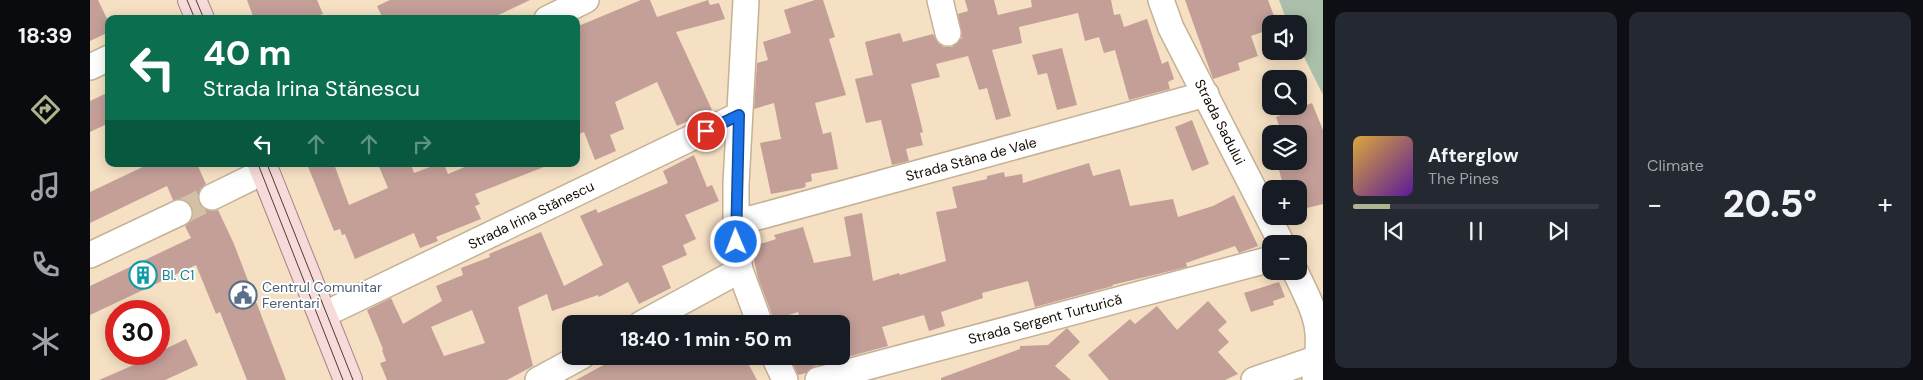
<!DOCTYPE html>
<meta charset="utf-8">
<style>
:root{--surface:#171b24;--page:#242831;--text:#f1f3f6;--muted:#9ea1a6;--line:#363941;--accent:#aeb48d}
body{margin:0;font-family:"DM Sans",sans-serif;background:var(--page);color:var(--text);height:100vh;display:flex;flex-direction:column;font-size:19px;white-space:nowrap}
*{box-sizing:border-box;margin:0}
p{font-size:16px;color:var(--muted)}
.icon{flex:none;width:28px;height:28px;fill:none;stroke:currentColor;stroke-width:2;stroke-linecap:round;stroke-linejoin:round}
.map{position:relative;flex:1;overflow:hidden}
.side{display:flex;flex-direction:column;gap:12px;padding:12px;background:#0d0f14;width:600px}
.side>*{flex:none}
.hud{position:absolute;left:15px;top:15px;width:475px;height:152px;border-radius:10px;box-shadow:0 2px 12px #0003;background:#0b6e4f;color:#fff;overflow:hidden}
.buttons{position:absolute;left:1172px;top:15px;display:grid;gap:10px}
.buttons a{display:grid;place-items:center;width:45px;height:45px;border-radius:10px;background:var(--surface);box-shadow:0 2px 12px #0003;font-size:25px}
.speed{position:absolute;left:15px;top:300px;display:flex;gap:10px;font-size:25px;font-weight:700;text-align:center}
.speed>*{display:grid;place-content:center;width:65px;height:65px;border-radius:50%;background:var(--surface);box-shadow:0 2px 12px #0003;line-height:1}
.speed .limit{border:8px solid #d22;background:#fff;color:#111}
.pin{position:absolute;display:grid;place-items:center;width:42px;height:42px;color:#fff;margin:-21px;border:2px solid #fff;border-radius:50%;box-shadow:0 1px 5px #0007}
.me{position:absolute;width:55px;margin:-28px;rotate:359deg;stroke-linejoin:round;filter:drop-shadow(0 0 4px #0008)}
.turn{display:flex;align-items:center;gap:18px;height:105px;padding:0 15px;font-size:22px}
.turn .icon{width:65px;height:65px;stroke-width:2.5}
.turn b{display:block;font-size:35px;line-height:42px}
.lanes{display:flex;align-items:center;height:48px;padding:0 15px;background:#0003;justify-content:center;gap:25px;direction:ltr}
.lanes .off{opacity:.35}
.big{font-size:38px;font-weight:800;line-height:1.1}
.side .card{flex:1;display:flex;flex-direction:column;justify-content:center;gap:8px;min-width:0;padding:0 18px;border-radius:10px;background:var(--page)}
.song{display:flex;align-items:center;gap:15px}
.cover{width:60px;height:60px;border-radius:8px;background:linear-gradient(135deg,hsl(40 70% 55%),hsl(270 70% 35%))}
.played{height:5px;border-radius:2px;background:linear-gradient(90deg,var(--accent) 15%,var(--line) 15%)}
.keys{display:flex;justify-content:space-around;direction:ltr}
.heat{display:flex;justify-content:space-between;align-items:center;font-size:28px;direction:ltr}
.side .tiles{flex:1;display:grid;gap:12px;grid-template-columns:repeat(2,1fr)}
.trip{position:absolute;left:472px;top:315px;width:288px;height:50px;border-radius:10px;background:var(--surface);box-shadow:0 2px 12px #0003;font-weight:800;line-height:50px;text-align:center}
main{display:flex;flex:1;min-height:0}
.tabs{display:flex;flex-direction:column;width:90px;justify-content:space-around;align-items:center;background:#090b0e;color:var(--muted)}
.tabs .icon{width:35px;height:35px}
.tabs .on{color:var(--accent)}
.tabs b{font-size:22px;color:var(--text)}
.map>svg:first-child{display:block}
.pitch{fill:#abc0aa}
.building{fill:#c39f98;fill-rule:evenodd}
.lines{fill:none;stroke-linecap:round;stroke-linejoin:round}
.minor-tunnel{stroke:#d3c0a6;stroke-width:25;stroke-dasharray:25 12;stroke-linecap:butt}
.minor-casing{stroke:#c5b195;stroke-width:28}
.major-casing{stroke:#a48280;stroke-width:30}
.minor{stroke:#fff;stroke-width:25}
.major{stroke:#f7dada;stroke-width:28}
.tram{stroke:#493f32;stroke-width:1}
.route-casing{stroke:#114b97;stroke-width:12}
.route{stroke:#1a73e8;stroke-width:9}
.labels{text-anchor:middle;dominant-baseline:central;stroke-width:4;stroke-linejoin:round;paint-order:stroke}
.street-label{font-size:14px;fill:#130c04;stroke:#fff}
.culture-label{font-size:14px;fill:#0d838f;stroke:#fff;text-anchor:start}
.service-label{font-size:14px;fill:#4e5e75;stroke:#fff;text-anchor:start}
</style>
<main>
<nav class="tabs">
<b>18:39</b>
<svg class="icon on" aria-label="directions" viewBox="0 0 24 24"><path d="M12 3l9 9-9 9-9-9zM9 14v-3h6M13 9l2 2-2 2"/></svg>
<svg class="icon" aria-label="music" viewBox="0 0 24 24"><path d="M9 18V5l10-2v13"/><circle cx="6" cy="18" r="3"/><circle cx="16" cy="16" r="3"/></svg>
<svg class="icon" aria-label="phone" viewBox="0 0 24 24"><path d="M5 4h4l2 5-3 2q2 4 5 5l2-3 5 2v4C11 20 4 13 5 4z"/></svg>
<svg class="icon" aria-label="climate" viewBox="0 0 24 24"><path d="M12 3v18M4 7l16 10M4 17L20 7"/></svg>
</nav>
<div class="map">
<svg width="1233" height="380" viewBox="0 0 1233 380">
<rect width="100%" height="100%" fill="#f5e0c3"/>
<path class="pitch" d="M 1189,0 L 1233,0 L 1233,95 L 1209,47 L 1209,24 L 1198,24 Z"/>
<path class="building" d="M 0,0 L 8,0 L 19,23 L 19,32 L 0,41 Z
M 157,0 L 227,0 L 233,14 L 218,19 L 164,19 Z
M 300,0 L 440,0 L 400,19 L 293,19 L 287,6 Z
M 551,0 L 560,0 L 567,17 L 618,0 L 620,5 L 629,3 L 635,19 L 586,32 L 622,110 L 587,126 L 567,82 L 525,102 L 534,129 L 520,135 L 526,151 L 505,160 L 494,132 L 486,135 L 486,27 Z
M 725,0 L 733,0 L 745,37 L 739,39 L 756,95 L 725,103 L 733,134 L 741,132 L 748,169 L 721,174 L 722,181 L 715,183 L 716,186 L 713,188 L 681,194 L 670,143 L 691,139 L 684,103 L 664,109 L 667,63 L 678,60 L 673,42 L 701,33 L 694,10 Z
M 875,0 L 904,0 L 908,15 L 942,7 L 941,0 L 1021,0 L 1024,15 L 1030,14 L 1034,27 L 1057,19 L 1072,64 L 1078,61 L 1084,79 L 1078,82 L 1080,89 L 1039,100 L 1025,50 L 1014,53 L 1009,37 L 995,41 L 988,13 L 929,27 L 932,43 L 902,50 L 921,116 L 906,120 L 897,88 L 889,90 L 878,56 L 846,64 L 850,77 L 821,84 L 833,132 L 830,133 L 833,145 L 816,149 L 819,161 L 802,165 L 791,120 L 776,123 L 765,79 L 783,75 L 775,42 L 810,33 L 813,42 L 843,34 L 848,43 L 854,47 L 862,47 L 872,38 L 868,14 L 878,11 Z
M 1095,0 L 1178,0 L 1187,24 L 1181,24 L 1181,29 L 1161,36 L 1168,56 L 1148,63 L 1150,70 L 1123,79 Z
M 972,48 L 987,105 L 967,110 L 957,73 L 948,75 L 942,55 Z
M 19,92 L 19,123 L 0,132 L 0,101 Z
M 1222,103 L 1233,130 L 1233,204 L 1209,210 L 1209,189 L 1194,189 L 1189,170 L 1209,165 L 1209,134 L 1192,134 L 1186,117 Z
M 1102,120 L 1119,164 L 1102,171 L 1085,127 Z
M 604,155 L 617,187 L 622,185 L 629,201 L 595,215 L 606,239 L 593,245 L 597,255 L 572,266 L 581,288 L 549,304 L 538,282 L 509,297 L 508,295 L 462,311 L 457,294 L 428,307 L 443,366 L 417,380 L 297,380 L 290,363 L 296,361 L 292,350 L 293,349 L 277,310 L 301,298 L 313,324 L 352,301 L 346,286 L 373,275 L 371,268 L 400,257 L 399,254 L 451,232 L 474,286 L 513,265 L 490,216 L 506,209 L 508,213 L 578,183 L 573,171 ZM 382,310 L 395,343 L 354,356 L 341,327 Z
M 999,163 L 1003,176 L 1030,169 L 1040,206 L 1083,199 L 1088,217 L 1123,206 L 1144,195 L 1168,246 L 1149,253 L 1145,246 L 1096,263 L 1097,267 L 1022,285 L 1023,286 L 945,307 L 938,281 L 892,293 L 893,298 L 851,312 L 855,326 L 839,331 L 834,315 L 792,327 L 798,346 L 724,366 L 716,373 L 708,375 L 700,356 L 751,356 L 751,324 L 712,324 L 708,312 L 684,320 L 668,278 L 661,247 L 686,239 L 684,235 L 713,227 L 724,263 L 761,256 L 754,217 L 772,213 L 783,281 L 809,273 L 810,275 L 856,261 L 846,212 L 867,208 L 862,187 L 897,179 L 897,176 L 914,172 L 915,177 L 932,174 L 933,183 Z
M 59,164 L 107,164 L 116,184 L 110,189 L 109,203 L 114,209 L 122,211 L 128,210 L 144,244 L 196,380 L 157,380 L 130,312 L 126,314 L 106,265 L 0,315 L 0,286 L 101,238 L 95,226 L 101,221 L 102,207 L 97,201 L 83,200 L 77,186 L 0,223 L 0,192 Z
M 217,164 L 244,164 L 259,205 L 298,188 L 288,164 L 321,164 L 324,173 L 348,164 L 354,164 L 358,174 L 382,164 L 459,165 L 385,194 L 390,204 L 385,206 L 391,219 L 346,237 L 348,241 L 330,248 L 324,233 L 265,259 L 255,234 L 252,235 L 250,229 L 244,231 Z
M 1189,282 L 1195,297 L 1183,301 L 1184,305 L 1161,312 L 1154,293 Z
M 1118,301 L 1137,322 L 1128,330 L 1139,342 L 1128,352 L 1148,374 L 1135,380 L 1019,380 L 998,355 L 1040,319 L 1045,324 L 1067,306 L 1087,330 Z
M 977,328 L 990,342 L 965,366 L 981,380 L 851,380 L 851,378 L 930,349 L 930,346 L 958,345 Z
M 96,339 L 108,365 L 75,380 L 9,380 L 69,354 L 69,352 Z
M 530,356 L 654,356 L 667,380 L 486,380 Z"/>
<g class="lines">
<path class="minor-tunnel" d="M 89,213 L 122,197"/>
<g class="minor-casing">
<path id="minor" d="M 656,0 L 646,184 L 646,242 L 650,270 L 670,324
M 850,0 L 858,33
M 1071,0 L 1081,28 L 1192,244
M 457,19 L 496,0
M 0,67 L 19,58
M 122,197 L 175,171
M 646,223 L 1116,94
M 0,255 L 89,213
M 1205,271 C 1228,319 1233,326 1225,380
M 233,315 L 649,115
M 551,324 L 650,270
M 684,356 L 695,380
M 448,380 L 492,356
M 728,380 L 1181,259
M 1164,380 L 1231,357"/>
</g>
<g class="major-casing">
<path id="major" d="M 102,0 L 110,19
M 172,164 L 258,380"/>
</g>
<use href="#minor" class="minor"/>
<use href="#major" class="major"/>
<path class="tram" d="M 97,0 L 105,19
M 106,0 L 114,19
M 168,164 L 253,380
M 177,164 L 263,380"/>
</g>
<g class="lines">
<g class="route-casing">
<path id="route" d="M 616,131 L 649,115 L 646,242"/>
</g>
<use href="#route" class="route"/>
</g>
<defs>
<g id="building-ring" transform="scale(1.4375)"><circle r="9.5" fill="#fff" stroke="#0f9aa8" stroke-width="1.5"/><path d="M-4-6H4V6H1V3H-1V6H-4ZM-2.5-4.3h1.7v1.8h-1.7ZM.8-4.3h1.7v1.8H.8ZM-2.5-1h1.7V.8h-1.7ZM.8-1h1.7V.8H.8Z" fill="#0f9aa8"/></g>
<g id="civic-ring" transform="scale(1.4375)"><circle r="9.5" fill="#fff" stroke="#5c6f8a" stroke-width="1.5"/><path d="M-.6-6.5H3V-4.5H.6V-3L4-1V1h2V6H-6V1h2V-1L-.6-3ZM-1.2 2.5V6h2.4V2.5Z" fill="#5c6f8a"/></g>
</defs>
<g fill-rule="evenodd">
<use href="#building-ring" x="53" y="275"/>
<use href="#civic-ring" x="153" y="295"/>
</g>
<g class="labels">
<g class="street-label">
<text transform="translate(1130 122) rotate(63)">Strada Sadului</text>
<text transform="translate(881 159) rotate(-15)">Strada Stâna de Vale</text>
<text transform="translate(441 215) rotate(-26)">Strada Irina Stănescu</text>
<text transform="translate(955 319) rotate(-15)">Strada Sergent Turturică</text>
</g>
<g class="culture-label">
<text x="72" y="275">Bl. C1</text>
</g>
<g class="service-label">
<text x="172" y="287">Centrul Comunitar<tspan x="172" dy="16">Ferentari</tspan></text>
</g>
</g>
</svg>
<div class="buttons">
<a><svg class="icon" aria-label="sound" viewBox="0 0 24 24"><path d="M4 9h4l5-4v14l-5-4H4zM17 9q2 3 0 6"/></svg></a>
<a><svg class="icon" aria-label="search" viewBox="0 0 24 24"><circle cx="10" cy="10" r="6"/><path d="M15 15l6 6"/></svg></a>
<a><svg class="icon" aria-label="layers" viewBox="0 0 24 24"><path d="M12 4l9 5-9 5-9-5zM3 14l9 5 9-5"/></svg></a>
<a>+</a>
<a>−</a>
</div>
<div class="speed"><div class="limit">30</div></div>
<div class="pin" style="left:616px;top:131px;background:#d93025"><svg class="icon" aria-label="arrive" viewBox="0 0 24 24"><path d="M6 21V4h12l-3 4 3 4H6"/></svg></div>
<svg class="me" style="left:646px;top:242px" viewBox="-20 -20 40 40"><circle r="17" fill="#1a73e8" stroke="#fff" stroke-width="3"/><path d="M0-11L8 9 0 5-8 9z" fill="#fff"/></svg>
<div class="trip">18:40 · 1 min · 50 m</div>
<div class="hud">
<div class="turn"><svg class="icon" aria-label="left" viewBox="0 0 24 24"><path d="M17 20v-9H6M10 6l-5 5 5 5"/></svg><div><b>40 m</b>Strada Irina Stănescu</div></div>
<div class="lanes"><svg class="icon" aria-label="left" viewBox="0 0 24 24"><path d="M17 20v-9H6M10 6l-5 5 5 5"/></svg><svg class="icon off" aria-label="ahead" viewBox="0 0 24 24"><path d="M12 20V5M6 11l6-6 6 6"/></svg><svg class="icon off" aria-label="ahead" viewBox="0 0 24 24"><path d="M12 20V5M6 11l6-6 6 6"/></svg><svg class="icon off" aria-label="right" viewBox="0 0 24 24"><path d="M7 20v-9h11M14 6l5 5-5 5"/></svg></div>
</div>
</div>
<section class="side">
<div class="tiles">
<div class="card">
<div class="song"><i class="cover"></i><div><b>Afterglow</b><p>The Pines</p></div></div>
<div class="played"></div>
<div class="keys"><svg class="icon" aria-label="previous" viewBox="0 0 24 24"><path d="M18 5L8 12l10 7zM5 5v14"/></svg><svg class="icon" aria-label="pause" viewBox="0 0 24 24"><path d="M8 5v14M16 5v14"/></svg><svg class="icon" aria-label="next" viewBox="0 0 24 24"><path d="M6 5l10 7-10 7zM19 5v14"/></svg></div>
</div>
<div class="card"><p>Climate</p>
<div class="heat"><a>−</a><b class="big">20.5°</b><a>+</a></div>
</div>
</div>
</section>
</main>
